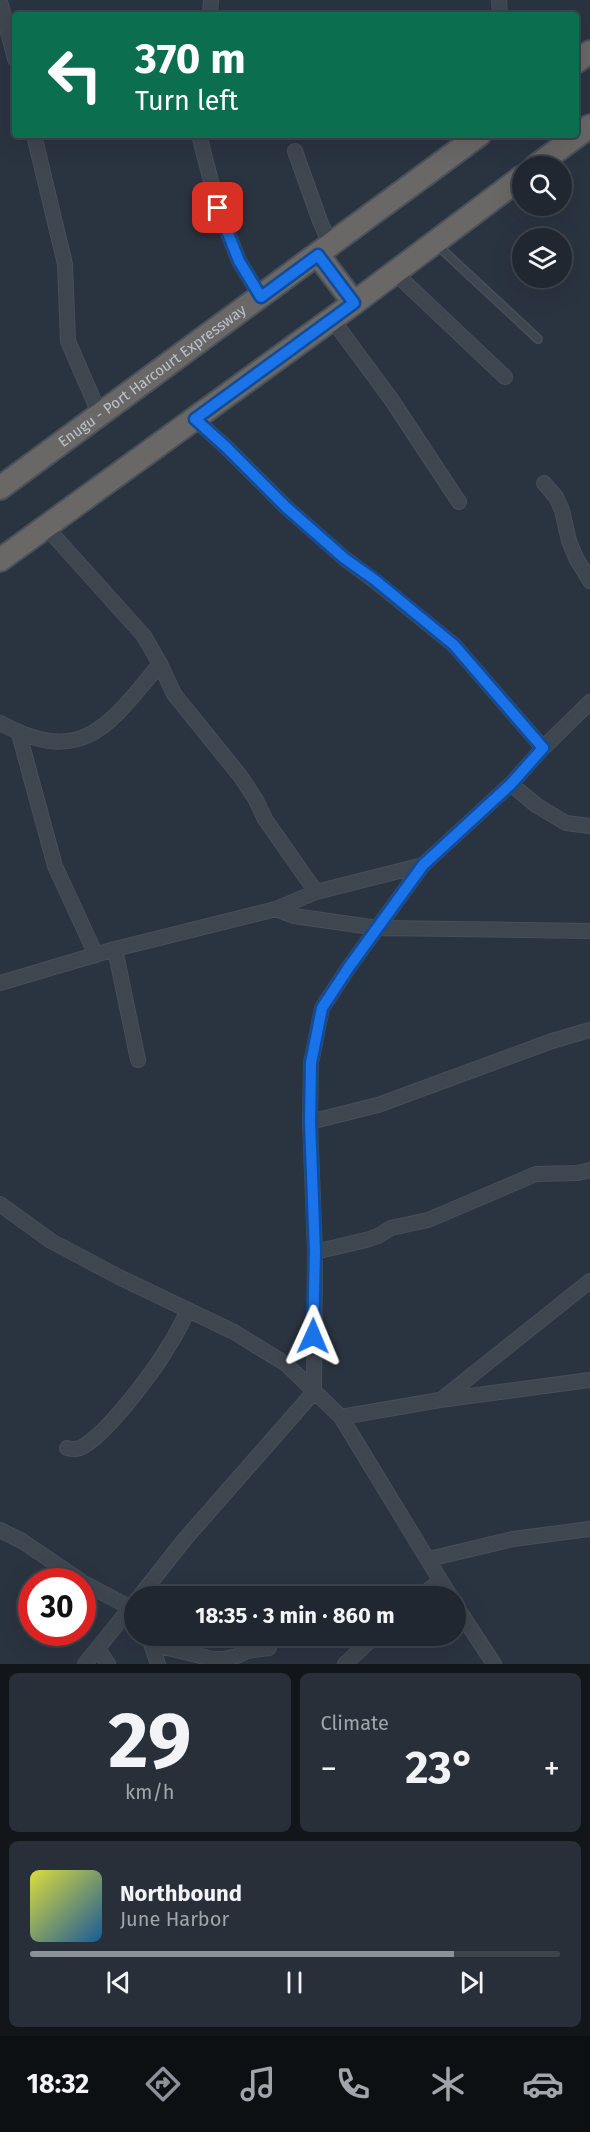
<!DOCTYPE html>
<meta charset="utf-8">
<style>
:root{--surface:#202730;--page:#282f38;--text:#f1f3f6;--muted:#a2a5ab;--line:#3d444c;--accent:#8c9099}
body{margin:0;font-family:"Fira Sans",sans-serif;background:var(--page);color:var(--text);height:100vh;display:flex;flex-direction:column;font-size:22px;white-space:nowrap}
*{box-sizing:border-box;margin:0}
p{font-size:20px;color:var(--muted)}
.icon{flex:none;width:33px;height:33px;fill:none;stroke:currentColor;stroke-width:2;stroke-linecap:round;stroke-linejoin:round}
.map{position:relative;height:1664px;overflow:hidden}
.side{display:flex;flex-direction:column;gap:9px;padding:9px;background:#12151a;flex:1}
.side>*{flex:none}
.guide{position:absolute;left:12px;top:12px;width:567px;height:126px;border-radius:6px;box-shadow:0 6px 24px #0002,0 0 0 2px var(--line);background:#0b6e4f;color:#fff;overflow:hidden}
.buttons{position:absolute;left:512px;top:156px;display:grid;gap:12px}
.buttons a{display:grid;place-items:center;width:60px;height:60px;border-radius:50%;background:var(--surface);box-shadow:0 6px 24px #0002,0 0 0 2px var(--line);font-size:30px}
.speed{position:absolute;left:18px;top:1568px;display:flex;gap:12px;font-size:30px;font-weight:700;text-align:center}
.speed>*{display:grid;place-content:center;width:78px;height:78px;border-radius:50%;background:var(--surface);box-shadow:0 6px 24px #0002,0 0 0 2px var(--line);line-height:1}
.speed .limit{border:9px solid #d22;background:#fff;color:#111}
.pin{position:absolute;display:grid;place-items:center;width:51px;height:51px;color:#fff;margin:-26px;border-radius:12px;box-shadow:0 3px 9px #0006}
.me{position:absolute;width:66px;margin:-33px;rotate:1deg;stroke-linejoin:round;filter:drop-shadow(0 0 4px #0008)}
.turn{display:flex;align-items:center;gap:21px;height:126px;padding:0 24px;font-size:27px}
.turn .icon{width:78px;height:78px;stroke-width:2.5}
.turn b{display:block;font-size:42px;line-height:51px}
.big{font-size:45px;font-weight:700;line-height:1.1}
.side .tile{flex:1;display:flex;flex-direction:column;justify-content:center;gap:9px;min-width:0;padding:0 21px;border-radius:9px;background:var(--page)}
.side .dial{align-items:center;gap:0}
.dial b{font-size:78px;line-height:1}
.song{display:flex;align-items:center;gap:18px}
.cover{width:72px;height:72px;border-radius:9px;background:linear-gradient(135deg,hsl(60 70% 55%),hsl(210 70% 35%))}
.played{height:6px;border-radius:3px;background:linear-gradient(90deg,var(--accent) 80%,var(--line) 80%)}
.keys{display:flex;justify-content:space-around;direction:ltr}
.heat{display:flex;justify-content:space-between;align-items:center;font-size:33px;direction:ltr}
.side .tiles{flex:1;display:grid;gap:9px;grid-template-columns:1fr 1fr}
.tile:last-child{grid-column:span 2}
.trip{position:absolute;left:124px;top:1586px;width:342px;height:60px;border-radius:30px;background:var(--surface);box-shadow:0 6px 24px #0002,0 0 0 2px var(--line);font-weight:700;line-height:60px;text-align:center}
.dock{display:flex;height:96px;justify-content:space-around;align-items:center;background:#0d1013;color:var(--muted)}
.dock .icon{width:42px;height:42px}
.dock .current{color:var(--accent)}
.dock b{font-size:27px;color:var(--text)}
.map>svg:first-child{display:block}
.lines{fill:none;stroke-linecap:round;stroke-linejoin:round}
.service-casing{stroke:#484f5a;stroke-width:10}
.minor-casing{stroke:#484f5a;stroke-width:16}
.trunk-casing{stroke:#49515b;stroke-width:26}
.service{stroke:#3e4650;stroke-width:7}
.minor{stroke:#3e4650;stroke-width:14}
.trunk{stroke:#696866;stroke-width:22}
.route-casing{stroke:#114b97;stroke-width:15}
.route{stroke:#1a73e8;stroke-width:10}
.labels{text-anchor:middle;dominant-baseline:central;stroke-width:6;stroke-linejoin:round;paint-order:stroke}
.street-label{font-size:15px;fill:#bbc1ca;stroke:#232b36}
</style>
<div class="map">
<svg width="590" height="1664" viewBox="0 0 590 1664">
<rect width="100%" height="100%" fill="#2a3440"/>
<g class="lines">
<g class="service-casing">
<path id="service" d="M 437,245 L 538,339"/>
</g>
<g class="minor-casing">
<path id="minor" d="M 499,0 L 500,15
M 0,1 L 15,59
M 210,15 L 211,0
M 34,135 L 65,264 L 68,341 L 100,415
M 199,135 L 218,208 L 239,261 L 261,297
M 295,151 L 320,221 L 331,246
M 395,273 L 505,377
M 332,319 L 391,399 L 459,502
M 195,419 L 226,447 L 286,507 L 344,558 L 375,581 L 454,645 L 543,748
M 544,483 L 556,497 L 562,510 L 569,541 L 576,558 L 590,581
M 46,527 L 144,636 L 160,664 L 174,694 L 241,777 L 256,800 L 265,819 L 316,892
M 0,723 C 83,768 109,725 160,664
M 19,734 L 55,866 L 96,955
M 511,784 L 536,805 L 566,823 L 590,826
M 276,909 L 294,916 L 378,928 L 590,931
M 115,949 L 138,1060
M 0,983 L 115,949 L 276,909 L 316,892 L 423,865
M 310,1122 L 378,1105 L 552,1041 L 590,1030
M 0,1204 L 51,1241 L 119,1277 L 234,1332 L 286,1364 L 341,1417 L 450,1596
M 315,1252 L 366,1240 L 378,1236 L 391,1228 L 428,1220 L 536,1174 L 578,1173 L 590,1170
M 442,1399 L 590,1281
M 341,1417 L 440,1400 L 590,1380
M 67,1448 C 72,1449 75,1450 80,1448 C 105,1437 154,1371 168,1347 C 176,1335 182,1323 188,1310
M 0,1530 L 22,1541 L 81,1581
M 429,1559 L 513,1539 L 590,1529
M 82,1582 L 131,1608 L 135,1614
M 140,1596 L 185,1539 L 314,1392 L 315,1252 L 310,1122 L 311,1063 L 322,1008 L 349,967 L 423,865 L 511,784 L 543,748 L 590,702
M 421,1596 L 440,1581
M 456,1606 L 494,1664
M 148,1635 L 158,1664
M 150,1635 L 158,1644 L 164,1647 L 213,1659 L 224,1659 L 237,1656 L 247,1651 L 269,1648
M 98,1649 L 108,1664
M 85,1664 L 135,1602
M 345,1664 L 376,1635"/>
</g>
<g class="trunk-casing">
<g id="trunk">
<path d="M 576,62 L 590,52"/>
<path d="M 536,166 L 590,126"/>
<path d="M 318,255 L 354,303"/>
<path id="s1" d="M 0,488 L 479,135"/>
<path d="M 0,560 L 354,303 L 522,177"/>
</g>
</g>
<use href="#service" class="service"/>
<use href="#minor" class="minor"/>
<use href="#trunk" class="trunk"/>
</g>
<g class="lines">
<g class="route-casing">
<path id="route" d="M 218,208 L 239,261 L 261,297 L 318,255 L 354,303 L 195,419 L 226,447 L 286,507 L 344,558 L 375,580 L 454,645 L 543,748 L 511,784 L 423,865 L 349,967 L 322,1008 L 311,1063 L 310,1122 L 315,1252 L 313,1336"/>
</g>
<use href="#route" class="route"/>
</g>
<g class="labels">
<g class="street-label">
<text stroke="none"><textPath href="#s1" startOffset="189">Enugu - Port Harcourt Expressway</textPath></text>
</g>
</g>
</svg>
<div class="buttons">
<a><svg class="icon" aria-label="search" viewBox="0 0 24 24"><circle cx="10" cy="10" r="6"/><path d="M15 15l6 6"/></svg></a>
<a><svg class="icon" aria-label="layers" viewBox="0 0 24 24"><path d="M12 4l9 5-9 5-9-5zM3 14l9 5 9-5"/></svg></a>
</div>
<div class="speed"><div class="limit">30</div></div>
<div class="pin" style="left:218px;top:208px;background:#d93025"><svg class="icon" aria-label="arrive" viewBox="0 0 24 24"><path d="M6 21V4h12l-3 4 3 4H6"/></svg></div>
<svg class="me" style="left:313px;top:1336px" viewBox="-20 -20 40 40"><path d="M0-17L14 15 0 8-14 15z" fill="#1a73e8" stroke="#fff" stroke-width="4"/></svg>
<div class="trip">18:35 · 3 min · 860 m</div>
<div class="guide">
<div class="turn"><svg class="icon" aria-label="left" viewBox="0 0 24 24"><path d="M17 20v-9H6M10 6l-5 5 5 5"/></svg><div><b>370 m</b>Turn left</div></div>
</div>
</div>
<section class="side">
<div class="tiles">
<div class="tile dial"><b>29</b><p>km/h</p></div>
<div class="tile"><p>Climate</p>
<div class="heat"><a>−</a><b class="big">23°</b><a>+</a></div>
</div>
<div class="tile">
<div class="song"><i class="cover"></i><div><b>Northbound</b><p>June Harbor</p></div></div>
<div class="played"></div>
<div class="keys"><svg class="icon" aria-label="previous" viewBox="0 0 24 24"><path d="M18 5L8 12l10 7zM5 5v14"/></svg><svg class="icon" aria-label="pause" viewBox="0 0 24 24"><path d="M8 5v14M16 5v14"/></svg><svg class="icon" aria-label="next" viewBox="0 0 24 24"><path d="M6 5l10 7-10 7zM19 5v14"/></svg></div>
</div>
</div>
</section>
<nav class="dock">
<b>18:32</b>
<svg class="icon current" aria-label="directions" viewBox="0 0 24 24"><path d="M12 3l9 9-9 9-9-9zM9 14v-3h6M13 9l2 2-2 2"/></svg>
<svg class="icon" aria-label="music" viewBox="0 0 24 24"><path d="M9 18V5l10-2v13"/><circle cx="6" cy="18" r="3"/><circle cx="16" cy="16" r="3"/></svg>
<svg class="icon" aria-label="phone" viewBox="0 0 24 24"><path d="M5 4h4l2 5-3 2q2 4 5 5l2-3 5 2v4C11 20 4 13 5 4z"/></svg>
<svg class="icon" aria-label="climate" viewBox="0 0 24 24"><path d="M12 3v18M4 7l16 10M4 17L20 7"/></svg>
<svg class="icon" aria-label="car" viewBox="0 0 24 24"><path d="M5 17H2v-5l4-1 3-4h7l3 4 3 1v5h-3M9 17h6M6 11h13"/><circle cx="7" cy="17" r="2"/><circle cx="17" cy="17" r="2"/></svg>
</nav>
